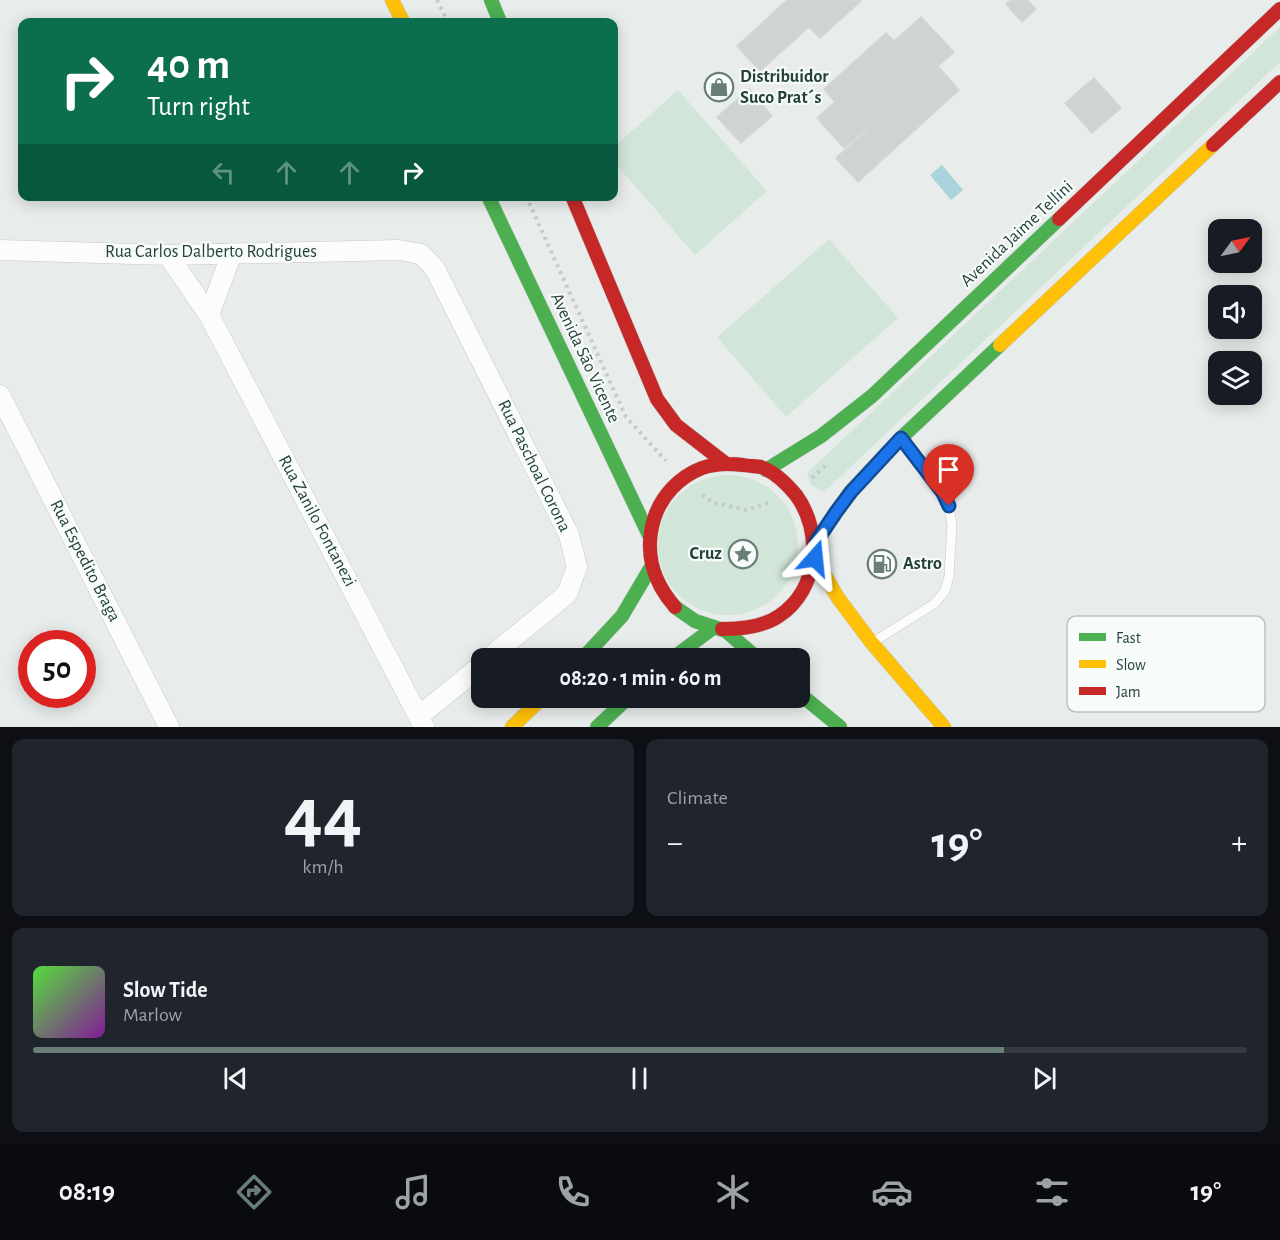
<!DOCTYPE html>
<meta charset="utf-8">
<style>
:root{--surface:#171b24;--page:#20242c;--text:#f1f3f6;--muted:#9ea1a6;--line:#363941;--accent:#697e78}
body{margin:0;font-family:"Alegreya Sans",sans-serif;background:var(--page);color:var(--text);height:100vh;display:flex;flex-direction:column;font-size:22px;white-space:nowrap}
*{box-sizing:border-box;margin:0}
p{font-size:20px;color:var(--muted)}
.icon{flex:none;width:33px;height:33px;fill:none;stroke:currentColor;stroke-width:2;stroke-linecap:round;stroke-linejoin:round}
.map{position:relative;height:727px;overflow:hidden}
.drawer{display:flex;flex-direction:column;gap:12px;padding:12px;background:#0d0f14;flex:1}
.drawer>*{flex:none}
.guide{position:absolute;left:18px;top:18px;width:600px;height:183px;border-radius:12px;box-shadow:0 3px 15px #0003;background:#0b6e4f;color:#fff;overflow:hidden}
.needle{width:39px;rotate:57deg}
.buttons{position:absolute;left:1208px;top:219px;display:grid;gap:12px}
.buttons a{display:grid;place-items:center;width:54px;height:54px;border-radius:12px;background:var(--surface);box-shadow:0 3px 15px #0003;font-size:30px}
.speed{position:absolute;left:18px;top:630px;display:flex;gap:12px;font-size:30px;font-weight:700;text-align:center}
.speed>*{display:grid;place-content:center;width:78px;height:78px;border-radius:50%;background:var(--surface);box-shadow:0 3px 15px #0003;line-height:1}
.speed .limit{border:9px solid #d22;background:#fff;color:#111}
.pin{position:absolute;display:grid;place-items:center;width:51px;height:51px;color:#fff;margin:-62px -26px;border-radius:50% 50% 50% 0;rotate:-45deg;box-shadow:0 0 6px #0007}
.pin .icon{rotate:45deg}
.me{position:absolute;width:66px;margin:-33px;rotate:18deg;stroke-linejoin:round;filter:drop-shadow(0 0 4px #0008)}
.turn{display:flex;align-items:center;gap:21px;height:126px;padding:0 30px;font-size:27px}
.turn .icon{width:78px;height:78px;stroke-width:2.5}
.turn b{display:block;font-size:42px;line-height:51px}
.lanes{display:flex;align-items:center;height:57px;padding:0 30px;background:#0003;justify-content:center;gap:30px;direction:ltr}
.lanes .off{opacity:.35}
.big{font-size:45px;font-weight:600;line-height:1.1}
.drawer .card{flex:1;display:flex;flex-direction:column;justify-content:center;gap:9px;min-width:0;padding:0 21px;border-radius:12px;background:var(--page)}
.drawer .dial{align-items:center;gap:0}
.dial b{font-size:78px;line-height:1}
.song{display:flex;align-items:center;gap:18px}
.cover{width:72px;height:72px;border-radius:9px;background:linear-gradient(135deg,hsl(110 70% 55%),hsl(290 70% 35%))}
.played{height:6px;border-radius:3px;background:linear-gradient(90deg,var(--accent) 80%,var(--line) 80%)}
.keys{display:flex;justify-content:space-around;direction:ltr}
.heat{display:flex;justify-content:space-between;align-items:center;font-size:33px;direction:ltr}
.drawer .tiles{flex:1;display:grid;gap:12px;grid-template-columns:1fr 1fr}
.card:last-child{grid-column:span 2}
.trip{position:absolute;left:471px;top:648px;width:339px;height:60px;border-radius:12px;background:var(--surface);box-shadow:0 3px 15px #0003;font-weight:600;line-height:60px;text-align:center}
.tabs{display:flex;height:96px;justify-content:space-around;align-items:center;background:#090b0e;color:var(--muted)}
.tabs .icon{width:42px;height:42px}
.tabs .active{color:var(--accent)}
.tabs b{font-size:27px;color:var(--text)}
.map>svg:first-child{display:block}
.green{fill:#d1e6d8}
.water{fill:#a9d4db}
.building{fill:#cfd4d2;stroke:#d1d6d4;stroke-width:1.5}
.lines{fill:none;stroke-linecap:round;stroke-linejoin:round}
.lane-casing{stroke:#c5cac8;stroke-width:10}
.street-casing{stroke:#c5cac8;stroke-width:21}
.fast-casing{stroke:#c3cbc8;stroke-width:15}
.slow-casing{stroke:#c3cbc8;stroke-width:15}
.jam-casing{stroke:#c3cbc8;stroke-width:15}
.path{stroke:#c3ccca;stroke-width:4;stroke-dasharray:3 4.5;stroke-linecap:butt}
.lane{stroke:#fcfcfc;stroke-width:9}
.street{stroke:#fcfcfc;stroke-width:20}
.fast{stroke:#4caf50;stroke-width:14}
.slow{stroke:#ffc107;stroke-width:14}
.jam{stroke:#c62828;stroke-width:14}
.route-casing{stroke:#114b97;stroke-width:15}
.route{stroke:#1a73e8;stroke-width:10}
.labels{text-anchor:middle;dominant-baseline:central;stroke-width:4.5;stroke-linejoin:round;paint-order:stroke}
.poi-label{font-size:18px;font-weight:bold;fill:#24423a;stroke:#f7fbf9;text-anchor:start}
.street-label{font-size:18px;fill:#24423a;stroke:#f7fbf9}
.key{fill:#f7fbf9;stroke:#b8c4c0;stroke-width:1.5}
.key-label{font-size:16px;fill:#24423a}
</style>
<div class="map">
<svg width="1280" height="727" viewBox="0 0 1280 727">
<rect width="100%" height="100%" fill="#e8edeb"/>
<path class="green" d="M 1280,27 L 1280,62 L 824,492 L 811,485 L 807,473 Z
M 678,90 L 767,191 L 695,255 L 614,162 L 614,147 Z
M 829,239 L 898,318 L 786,417 L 717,337 Z
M658 545a70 70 0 1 1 140 0a70 70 0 1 1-140 0Z"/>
<path class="water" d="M 942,165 L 963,190 L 951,200 L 930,175 Z"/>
<path class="building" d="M 787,0 L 861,1 L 820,38 L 809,27 L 760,71 L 737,46 Z
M 1011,0 L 1027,0 L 1036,9 L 1022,22 L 1006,4 Z
M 921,17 L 954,52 L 844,148 L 817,118 L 835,102 L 824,89 L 886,33 L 894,41 Z
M 938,66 L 959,90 L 858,182 L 836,158 Z
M 1094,78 L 1121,108 L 1092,133 L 1065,103 Z
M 749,89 L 772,116 L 741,143 L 717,117 Z"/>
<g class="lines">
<g class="lane-casing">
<path id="lane" d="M 873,642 L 934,604 L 945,591 L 949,577 L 952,525 L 949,506 L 943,493 L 902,440"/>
</g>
<g class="street-casing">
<path id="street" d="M 0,250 L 168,255 L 399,250 L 421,254 L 435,269 L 569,535 L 577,567 L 567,594 L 489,658
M 168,255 L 209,315 L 424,727
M 209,315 L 232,253
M 0,395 L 169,727
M 419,716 L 482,665"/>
</g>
<g class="fast-casing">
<path id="fast" d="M 491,0 L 500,22
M 488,196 L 649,535
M 766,470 L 821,436 L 872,396 L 1059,219
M 816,542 L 851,491 L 901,438 L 1000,345
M 675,607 L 695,621 L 726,631 L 757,658
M 583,658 L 622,616 L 651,567
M 673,658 L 713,628
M 800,694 L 840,727
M 597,727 L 628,698"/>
</g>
<g class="slow-casing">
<path id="slow" d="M 392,0 L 403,22
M 1000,345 L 1213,145
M 815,558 L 838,598 L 871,642 L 944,727
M 512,727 L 542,698"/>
</g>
<g class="jam-casing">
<path id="jam" d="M 1213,145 L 1280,82
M 572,196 L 657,399 L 676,425 L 725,463
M 1059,219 L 1280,9
M 675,607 C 653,582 644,552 654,519 C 661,496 679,477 702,468 C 716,463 728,463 743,465 C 748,466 755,466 761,467 C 775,472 787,484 796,495 C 823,532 819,589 779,616 C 763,627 740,629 722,629"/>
</g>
<path class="path" d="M 437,0 L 448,22
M 526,196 L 626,417 L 666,461
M 812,478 L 827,464
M 702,495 L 712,502 L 746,510 L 770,502"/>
<use href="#lane" class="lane"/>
<use href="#street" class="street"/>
<use href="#fast" class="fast"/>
<use href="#slow" class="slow"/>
<use href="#jam" class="jam"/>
</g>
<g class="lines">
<g class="route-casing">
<path id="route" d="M 815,558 L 816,542 L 836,512 L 851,492 L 901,438 L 943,493 L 949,506"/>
</g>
<use href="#route" class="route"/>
</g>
<defs>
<g id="shop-ring" transform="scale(1.5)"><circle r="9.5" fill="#f7fbf9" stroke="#697e78" stroke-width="1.5"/><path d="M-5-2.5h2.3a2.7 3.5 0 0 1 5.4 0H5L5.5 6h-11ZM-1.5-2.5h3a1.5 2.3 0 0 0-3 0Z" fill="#697e78"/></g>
<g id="sight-ring" transform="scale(1.5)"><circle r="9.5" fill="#f7fbf9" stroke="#697e78" stroke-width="1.5"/><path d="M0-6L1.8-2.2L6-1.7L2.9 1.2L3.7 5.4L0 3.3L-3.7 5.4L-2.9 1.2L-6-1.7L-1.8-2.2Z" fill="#697e78"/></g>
<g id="fuel-ring" transform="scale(1.5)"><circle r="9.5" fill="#f7fbf9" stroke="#697e78" stroke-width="1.5"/><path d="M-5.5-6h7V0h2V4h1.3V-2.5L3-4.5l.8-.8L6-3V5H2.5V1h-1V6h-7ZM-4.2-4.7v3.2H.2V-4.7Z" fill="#697e78"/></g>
</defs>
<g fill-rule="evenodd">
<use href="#shop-ring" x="719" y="87"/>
<use href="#sight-ring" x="743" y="554"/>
<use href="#fuel-ring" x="882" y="564"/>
</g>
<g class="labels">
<g class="poi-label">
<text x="740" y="77">Distribuidor<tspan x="740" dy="21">Suco Prat´s</tspan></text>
<text x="722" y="554" text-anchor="end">Cruz</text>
<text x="903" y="564">Astro</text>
</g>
<g class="street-label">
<text transform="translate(1017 234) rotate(-43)">Avenida Jaime Tellini</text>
<text x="211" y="252">Rua Carlos Dalberto Rodrigues</text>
<text transform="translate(585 358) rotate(65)">Avenida São Vicente</text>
<text transform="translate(534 466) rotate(64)">Rua Paschoal Corona</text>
<text transform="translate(317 521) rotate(62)">Rua Zanilo Fontanezi</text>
<text transform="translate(85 561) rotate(63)">Rua Espedito Braga</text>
</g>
</g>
<rect x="1067" y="616" width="198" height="96" rx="9" class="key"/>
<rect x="1079" y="633" width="27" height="8" fill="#4caf50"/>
<rect x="1079" y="660" width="27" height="8" fill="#ffc107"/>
<rect x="1079" y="687" width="27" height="8" fill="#c62828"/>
<g class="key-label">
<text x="1116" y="643">Fast</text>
<text x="1116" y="670">Slow</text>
<text x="1116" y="697">Jam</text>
</g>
</svg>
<div class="buttons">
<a><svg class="needle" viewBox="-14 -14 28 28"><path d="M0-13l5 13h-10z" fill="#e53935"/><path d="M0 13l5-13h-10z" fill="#9ea1a6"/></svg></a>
<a><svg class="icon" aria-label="sound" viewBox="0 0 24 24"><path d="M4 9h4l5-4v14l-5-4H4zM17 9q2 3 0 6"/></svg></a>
<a><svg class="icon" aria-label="layers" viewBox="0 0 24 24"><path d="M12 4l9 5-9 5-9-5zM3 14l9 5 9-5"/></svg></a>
</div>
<div class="speed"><div class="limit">50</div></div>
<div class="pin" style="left:949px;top:506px;background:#d93025"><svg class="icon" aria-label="arrive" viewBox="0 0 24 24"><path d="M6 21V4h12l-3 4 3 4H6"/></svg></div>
<svg class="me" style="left:815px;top:558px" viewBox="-20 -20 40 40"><path d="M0-17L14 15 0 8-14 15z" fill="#1a73e8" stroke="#fff" stroke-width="4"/></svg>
<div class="trip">08:20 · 1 min · 60 m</div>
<div class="guide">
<div class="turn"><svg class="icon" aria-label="right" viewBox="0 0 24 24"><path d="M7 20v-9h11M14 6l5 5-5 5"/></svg><div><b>40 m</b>Turn right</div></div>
<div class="lanes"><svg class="icon off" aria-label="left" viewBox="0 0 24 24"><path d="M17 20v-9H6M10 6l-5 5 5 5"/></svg><svg class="icon off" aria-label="ahead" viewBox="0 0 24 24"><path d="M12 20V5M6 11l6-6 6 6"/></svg><svg class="icon off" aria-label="ahead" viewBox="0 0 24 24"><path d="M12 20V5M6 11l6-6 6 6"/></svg><svg class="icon" aria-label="right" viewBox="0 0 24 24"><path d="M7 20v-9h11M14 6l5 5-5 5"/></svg></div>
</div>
</div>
<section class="drawer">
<div class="tiles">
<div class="card dial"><b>44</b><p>km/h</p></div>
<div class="card"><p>Climate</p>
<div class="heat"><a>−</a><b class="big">19°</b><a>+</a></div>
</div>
<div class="card">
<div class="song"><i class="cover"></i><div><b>Slow Tide</b><p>Marlow</p></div></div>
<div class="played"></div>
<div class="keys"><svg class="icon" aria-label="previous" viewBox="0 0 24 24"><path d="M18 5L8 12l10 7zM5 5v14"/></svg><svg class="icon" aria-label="pause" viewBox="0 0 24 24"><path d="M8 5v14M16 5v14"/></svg><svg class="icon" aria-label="next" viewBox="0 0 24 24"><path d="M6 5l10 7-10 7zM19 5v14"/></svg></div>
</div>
</div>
</section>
<nav class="tabs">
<b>08:19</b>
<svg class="icon active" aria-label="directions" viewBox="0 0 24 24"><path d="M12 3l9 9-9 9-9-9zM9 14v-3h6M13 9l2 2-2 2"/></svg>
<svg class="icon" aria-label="music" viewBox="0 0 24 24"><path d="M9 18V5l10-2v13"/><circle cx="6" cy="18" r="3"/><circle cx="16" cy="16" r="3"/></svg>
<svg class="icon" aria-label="phone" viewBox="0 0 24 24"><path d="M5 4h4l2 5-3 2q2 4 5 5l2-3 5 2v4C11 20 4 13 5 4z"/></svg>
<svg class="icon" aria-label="climate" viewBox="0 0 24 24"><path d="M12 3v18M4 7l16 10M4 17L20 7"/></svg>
<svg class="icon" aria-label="car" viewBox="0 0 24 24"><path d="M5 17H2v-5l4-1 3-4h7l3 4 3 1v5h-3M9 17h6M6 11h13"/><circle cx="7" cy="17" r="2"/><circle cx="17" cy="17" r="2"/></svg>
<svg class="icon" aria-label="filters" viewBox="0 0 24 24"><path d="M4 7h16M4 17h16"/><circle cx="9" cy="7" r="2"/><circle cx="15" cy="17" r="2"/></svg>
<b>19°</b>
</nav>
